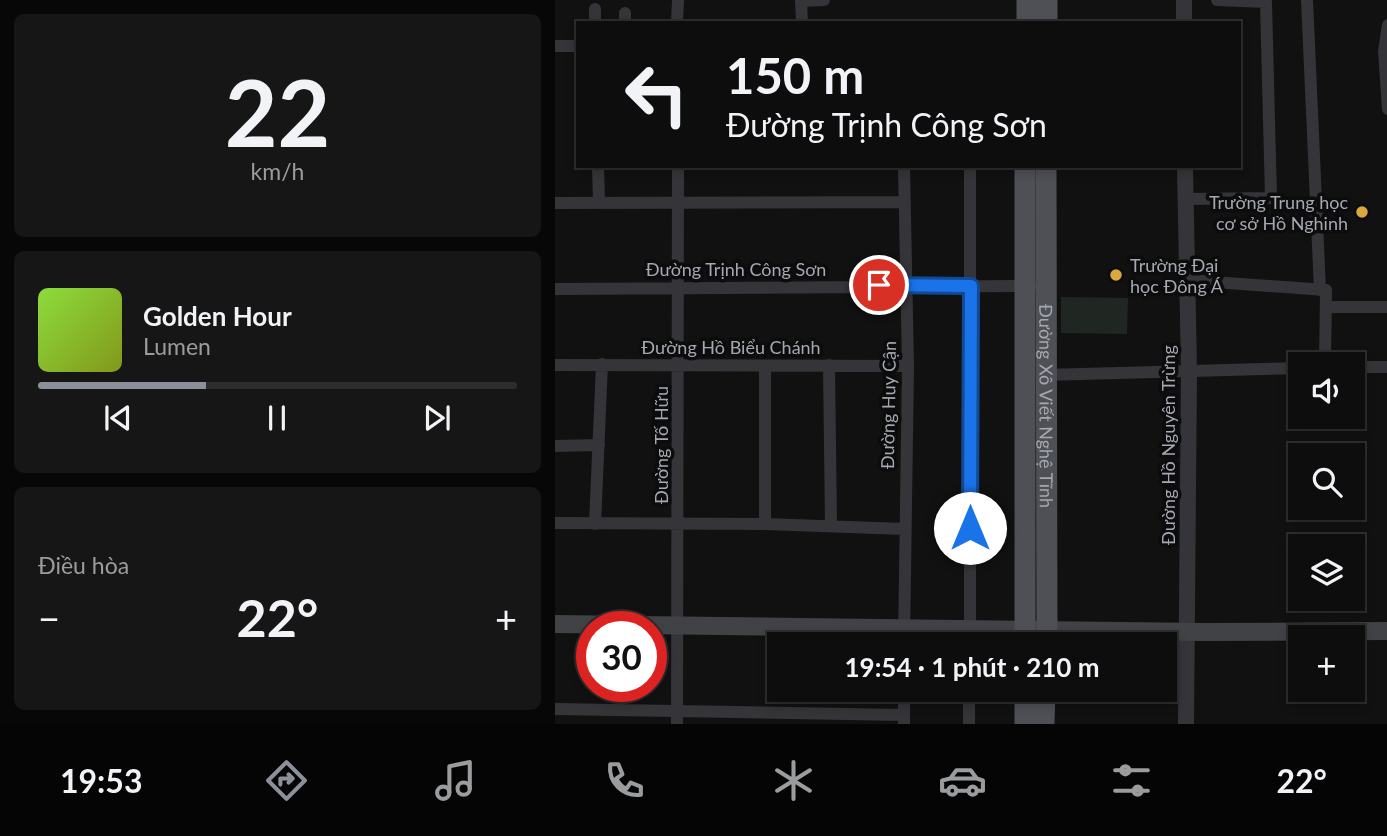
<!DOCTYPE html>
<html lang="vi">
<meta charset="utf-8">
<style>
:root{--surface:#0d0d0e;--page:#161617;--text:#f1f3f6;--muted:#9a9c9e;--line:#2d2d2e;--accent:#8c9099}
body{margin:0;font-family:Lato,sans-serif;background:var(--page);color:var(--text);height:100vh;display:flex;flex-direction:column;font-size:26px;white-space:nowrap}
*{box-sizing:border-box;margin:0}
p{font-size:23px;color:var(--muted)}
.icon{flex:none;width:38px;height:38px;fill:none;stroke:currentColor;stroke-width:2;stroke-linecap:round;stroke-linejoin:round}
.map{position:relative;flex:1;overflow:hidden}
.drawer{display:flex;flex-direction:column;gap:14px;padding:14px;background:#070708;width:555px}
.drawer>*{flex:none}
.hud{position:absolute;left:21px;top:21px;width:665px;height:147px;border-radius:0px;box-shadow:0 4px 10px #0003,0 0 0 2px var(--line);background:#0d0d0e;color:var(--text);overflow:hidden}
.controls{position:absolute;left:733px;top:352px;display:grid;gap:14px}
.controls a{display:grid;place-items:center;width:77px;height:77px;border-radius:0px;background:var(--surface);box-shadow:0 4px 10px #0003,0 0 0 2px var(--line);font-size:35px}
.speed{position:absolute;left:21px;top:611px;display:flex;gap:14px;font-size:35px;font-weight:700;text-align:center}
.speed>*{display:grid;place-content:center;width:91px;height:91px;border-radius:50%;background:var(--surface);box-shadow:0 4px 10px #0003,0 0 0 2px var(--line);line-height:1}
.speed .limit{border:10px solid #d22;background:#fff;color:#111}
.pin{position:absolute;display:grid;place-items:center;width:60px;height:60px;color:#fff;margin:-30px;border:4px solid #fff;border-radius:50%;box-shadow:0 2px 7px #0007}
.me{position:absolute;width:77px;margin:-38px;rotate:0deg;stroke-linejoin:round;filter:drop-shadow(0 0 5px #0008)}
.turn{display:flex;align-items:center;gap:24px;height:147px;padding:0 35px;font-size:32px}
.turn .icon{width:91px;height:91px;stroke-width:2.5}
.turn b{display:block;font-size:49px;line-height:60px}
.big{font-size:52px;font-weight:700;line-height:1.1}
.drawer .card{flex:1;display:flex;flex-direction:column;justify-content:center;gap:10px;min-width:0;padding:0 24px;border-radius:10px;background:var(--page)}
.drawer .dial{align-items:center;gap:0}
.dial b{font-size:91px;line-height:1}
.song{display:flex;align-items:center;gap:21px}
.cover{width:84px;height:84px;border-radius:10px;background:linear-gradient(135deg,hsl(90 70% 55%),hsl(70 70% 35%))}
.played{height:7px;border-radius:4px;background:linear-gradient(90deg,var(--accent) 35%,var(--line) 35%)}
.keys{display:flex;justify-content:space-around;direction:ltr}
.heat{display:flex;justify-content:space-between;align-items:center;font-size:38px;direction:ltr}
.trip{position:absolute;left:212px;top:632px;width:410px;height:70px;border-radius:0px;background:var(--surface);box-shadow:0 4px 10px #0003,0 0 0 2px var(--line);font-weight:700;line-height:70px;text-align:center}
.menu{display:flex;height:112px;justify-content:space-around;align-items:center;background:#050506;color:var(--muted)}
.menu .icon{width:49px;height:49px}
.menu .on{color:var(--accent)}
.menu b{font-size:32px;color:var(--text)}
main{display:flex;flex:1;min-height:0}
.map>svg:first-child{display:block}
.green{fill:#202621}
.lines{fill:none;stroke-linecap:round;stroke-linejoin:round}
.minor{stroke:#353539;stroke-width:12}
.tertiary{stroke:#353539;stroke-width:16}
.secondary{stroke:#414246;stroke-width:18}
.primary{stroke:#4f5055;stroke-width:21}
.route-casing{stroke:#114b97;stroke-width:18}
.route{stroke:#1a73e8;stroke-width:12}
.poi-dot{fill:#dba840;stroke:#0c0c0d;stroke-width:2.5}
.labels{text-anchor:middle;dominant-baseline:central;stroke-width:7;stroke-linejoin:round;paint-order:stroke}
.poi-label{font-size:18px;fill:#a4a8b1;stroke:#0c0c0d;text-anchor:end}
.street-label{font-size:18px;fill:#a4a8b1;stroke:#0c0c0d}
</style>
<main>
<section class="drawer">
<div class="card dial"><b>22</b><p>km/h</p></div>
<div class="card">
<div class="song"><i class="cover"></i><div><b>Golden Hour</b><p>Lumen</p></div></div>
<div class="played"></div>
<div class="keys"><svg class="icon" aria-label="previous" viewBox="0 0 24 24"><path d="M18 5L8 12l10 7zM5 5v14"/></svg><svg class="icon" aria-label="pause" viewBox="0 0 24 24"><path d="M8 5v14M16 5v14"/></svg><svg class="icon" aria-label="next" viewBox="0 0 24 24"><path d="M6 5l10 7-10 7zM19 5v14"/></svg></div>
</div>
<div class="card"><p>Điều hòa</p>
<div class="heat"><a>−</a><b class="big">22°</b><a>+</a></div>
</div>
</section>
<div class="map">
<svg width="833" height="724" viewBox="0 0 833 724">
<rect width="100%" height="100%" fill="#111112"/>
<path class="green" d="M 506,297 L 573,298 L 572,334 L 506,333 Z"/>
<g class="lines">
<path class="minor" d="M 246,0 L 247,23
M 752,0 L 765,290
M 246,1 L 269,0
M 40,23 L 40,9
M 70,23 L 70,13
M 122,23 L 123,0
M 833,25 L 829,51 L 833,109
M 0,46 L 23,46
M 43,166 L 44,202
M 349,166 L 353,366 L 349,644
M 630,199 L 716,198 L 711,2 L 662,0
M 0,203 L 350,202
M 631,280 L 771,290 L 770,364
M 0,289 L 476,286
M 773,307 L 833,307
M 0,365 L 353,366
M 274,365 L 276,525
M 798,367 L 833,367
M 490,375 L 746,368
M 0,446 L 44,445
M 0,523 L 210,524 L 349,529
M 40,524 L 47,364
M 210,524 L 210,366
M 415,644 L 415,166
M 349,690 L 349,724
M 0,709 L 349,715
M 122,724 L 123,166
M 414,724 L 414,690"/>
<path class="tertiary" d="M 629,0 L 629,23
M 630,166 L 634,371 L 631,724"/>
<path class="secondary" d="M 0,624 L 649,632 L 833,631"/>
<g class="primary">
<path d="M 472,23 L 472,0"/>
<path d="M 492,23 L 492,0"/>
<path d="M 470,166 L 470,644"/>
<path id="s1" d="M 491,166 L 492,644"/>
<path d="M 470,724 L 470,690"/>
<path d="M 489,724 L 490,690"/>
</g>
</g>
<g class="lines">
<g class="route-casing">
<path id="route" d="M 324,285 L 416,286 L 415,528"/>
</g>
<use href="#route" class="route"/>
</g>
<g class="poi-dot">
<circle cx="807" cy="212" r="7"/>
<circle cx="561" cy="275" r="7"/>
</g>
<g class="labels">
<g class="poi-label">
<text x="793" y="202">Trường Trung học<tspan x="793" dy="21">cơ sở Hồ Nghinh</tspan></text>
<text x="575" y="265" text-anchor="start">Trường Đại<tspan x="575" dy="21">học Đông Á</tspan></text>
</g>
<g class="street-label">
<text x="181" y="269">Đường Trịnh Công Sơn</text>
<text x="176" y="347">Đường Hồ Biểu Chánh</text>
<text transform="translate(333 405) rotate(-89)">Đường Huy Cận</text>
<text stroke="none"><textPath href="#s1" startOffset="240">Đường Xô Viết Nghệ Tĩnh</textPath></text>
<text transform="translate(106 445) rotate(-90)">Đường Tố Hữu</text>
<text transform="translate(613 445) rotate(-90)">Đường Hồ Nguyên Trừng</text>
</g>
</g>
</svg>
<div class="controls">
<a><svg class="icon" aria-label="sound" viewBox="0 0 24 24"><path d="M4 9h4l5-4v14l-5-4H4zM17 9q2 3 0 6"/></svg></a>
<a><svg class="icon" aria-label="search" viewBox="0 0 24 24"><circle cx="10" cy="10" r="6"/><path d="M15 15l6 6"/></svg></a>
<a><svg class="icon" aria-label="layers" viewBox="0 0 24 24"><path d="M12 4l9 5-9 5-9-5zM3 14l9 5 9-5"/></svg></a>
<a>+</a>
</div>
<div class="speed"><div class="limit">30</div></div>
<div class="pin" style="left:324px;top:285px;background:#d93025"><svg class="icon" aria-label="arrive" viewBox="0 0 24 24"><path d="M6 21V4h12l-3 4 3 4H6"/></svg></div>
<svg class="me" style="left:415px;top:528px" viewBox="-20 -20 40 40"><circle r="19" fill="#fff"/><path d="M0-13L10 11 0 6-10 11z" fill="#1a73e8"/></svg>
<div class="trip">19:54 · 1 phút · 210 m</div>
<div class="hud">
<div class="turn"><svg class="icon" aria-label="left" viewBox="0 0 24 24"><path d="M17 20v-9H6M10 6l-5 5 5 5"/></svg><div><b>150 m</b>Đường Trịnh Công Sơn</div></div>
</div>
</div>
</main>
<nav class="menu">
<b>19:53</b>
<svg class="icon on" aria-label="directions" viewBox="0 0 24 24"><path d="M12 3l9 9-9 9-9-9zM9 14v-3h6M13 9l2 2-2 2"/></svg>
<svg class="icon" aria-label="music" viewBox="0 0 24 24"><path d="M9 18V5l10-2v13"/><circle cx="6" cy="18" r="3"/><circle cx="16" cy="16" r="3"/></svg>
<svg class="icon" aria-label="phone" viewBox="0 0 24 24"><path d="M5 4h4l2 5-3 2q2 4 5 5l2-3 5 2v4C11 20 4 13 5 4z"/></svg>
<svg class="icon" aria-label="climate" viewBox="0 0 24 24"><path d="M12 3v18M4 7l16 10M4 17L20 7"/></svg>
<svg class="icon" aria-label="car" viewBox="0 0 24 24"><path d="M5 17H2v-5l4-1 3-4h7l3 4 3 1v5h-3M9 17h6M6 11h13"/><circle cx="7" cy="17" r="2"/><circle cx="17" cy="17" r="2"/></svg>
<svg class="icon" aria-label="filters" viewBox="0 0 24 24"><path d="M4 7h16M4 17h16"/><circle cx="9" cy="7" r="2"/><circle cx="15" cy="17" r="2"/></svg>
<b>22°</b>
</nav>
